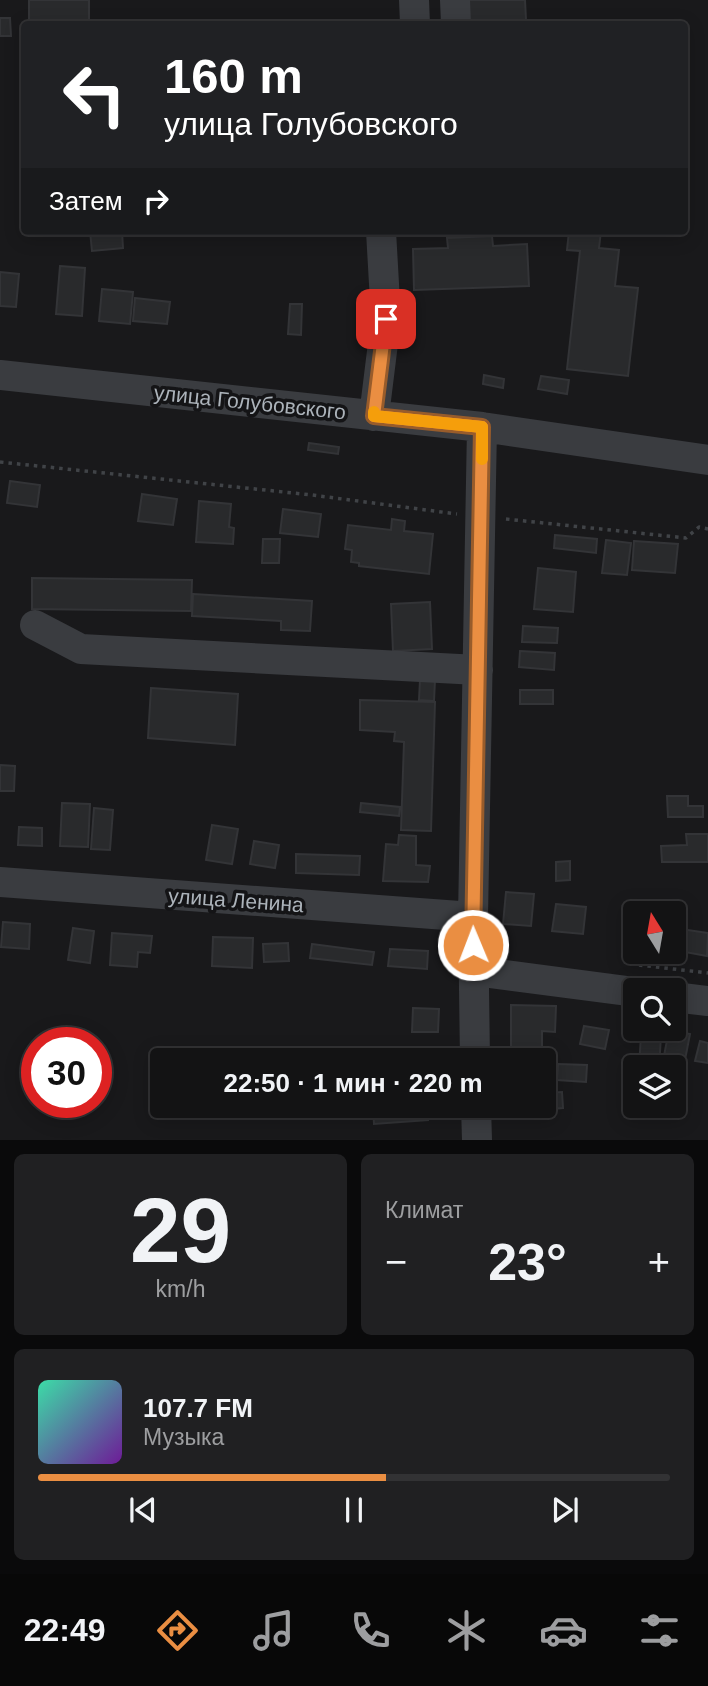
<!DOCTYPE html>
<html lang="ru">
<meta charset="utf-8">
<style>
:root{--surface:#131314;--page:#202022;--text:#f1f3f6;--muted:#9d9ea0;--line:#323234;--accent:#ea8e42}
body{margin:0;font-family:Arial,sans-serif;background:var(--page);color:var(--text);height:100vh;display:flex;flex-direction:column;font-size:26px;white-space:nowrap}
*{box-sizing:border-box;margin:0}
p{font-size:23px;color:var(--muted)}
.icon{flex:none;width:38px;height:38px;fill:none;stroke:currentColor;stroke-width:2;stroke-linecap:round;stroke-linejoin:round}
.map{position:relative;height:1140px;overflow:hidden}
.details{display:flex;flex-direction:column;gap:14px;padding:14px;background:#0a0a0b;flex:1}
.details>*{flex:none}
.hud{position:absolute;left:21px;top:21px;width:667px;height:214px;border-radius:7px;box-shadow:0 4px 18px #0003,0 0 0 2px var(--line);background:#202124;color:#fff;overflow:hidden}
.needle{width:46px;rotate:349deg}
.fabs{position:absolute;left:623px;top:901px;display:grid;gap:14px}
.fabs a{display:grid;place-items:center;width:63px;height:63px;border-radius:7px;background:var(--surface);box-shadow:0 4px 18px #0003,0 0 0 2px var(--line);font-size:35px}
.speed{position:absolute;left:21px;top:1027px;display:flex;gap:14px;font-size:35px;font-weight:700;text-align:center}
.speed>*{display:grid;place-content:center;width:91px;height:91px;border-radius:50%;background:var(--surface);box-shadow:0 4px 18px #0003,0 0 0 2px var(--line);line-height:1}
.speed .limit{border:10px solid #d22;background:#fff;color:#111}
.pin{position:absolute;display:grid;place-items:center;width:60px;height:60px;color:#fff;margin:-30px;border-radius:14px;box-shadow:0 4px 10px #0006}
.me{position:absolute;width:77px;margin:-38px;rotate:359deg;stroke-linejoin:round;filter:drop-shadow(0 0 5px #0008)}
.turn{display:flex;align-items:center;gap:24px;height:147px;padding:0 28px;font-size:32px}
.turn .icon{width:91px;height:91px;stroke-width:2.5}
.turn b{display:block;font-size:49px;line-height:60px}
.then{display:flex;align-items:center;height:66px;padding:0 28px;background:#0003;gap:14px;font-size:26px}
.big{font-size:52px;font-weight:800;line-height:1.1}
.details .tile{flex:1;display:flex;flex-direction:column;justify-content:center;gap:10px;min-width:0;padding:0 24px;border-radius:10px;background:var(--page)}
.details .dial{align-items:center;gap:0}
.dial b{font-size:91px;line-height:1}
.song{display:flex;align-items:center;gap:21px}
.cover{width:84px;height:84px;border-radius:10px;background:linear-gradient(135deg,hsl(160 70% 55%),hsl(280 70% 35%))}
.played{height:7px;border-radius:4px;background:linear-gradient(90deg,var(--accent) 55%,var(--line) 55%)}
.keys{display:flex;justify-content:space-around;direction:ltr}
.heat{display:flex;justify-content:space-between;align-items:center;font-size:38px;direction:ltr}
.details .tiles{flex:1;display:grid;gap:14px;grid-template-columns:1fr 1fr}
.tile:last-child{grid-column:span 2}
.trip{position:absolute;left:150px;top:1048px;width:406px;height:70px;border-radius:7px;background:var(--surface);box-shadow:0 4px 18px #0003,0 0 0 2px var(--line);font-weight:800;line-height:70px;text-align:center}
.dock{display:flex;height:112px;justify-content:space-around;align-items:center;background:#080808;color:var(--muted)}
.dock .icon{width:49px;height:49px}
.dock .active{color:var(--accent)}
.dock b{font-size:32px;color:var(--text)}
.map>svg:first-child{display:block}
.building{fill:#292a2c;stroke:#333437;stroke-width:2}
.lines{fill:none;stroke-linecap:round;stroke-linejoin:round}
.path{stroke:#404347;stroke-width:3.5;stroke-dasharray:3.5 5;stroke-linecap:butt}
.minor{stroke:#3a3c40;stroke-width:30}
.route-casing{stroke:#985c2b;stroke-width:18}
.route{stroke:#ea8e42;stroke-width:12}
.slow{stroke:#f59e0b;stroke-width:12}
.labels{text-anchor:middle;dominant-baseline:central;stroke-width:7;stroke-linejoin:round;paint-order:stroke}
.street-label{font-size:21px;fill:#acb3ba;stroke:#141416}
</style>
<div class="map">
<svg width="708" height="1140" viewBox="0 0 708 1140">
<rect width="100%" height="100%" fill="#19191b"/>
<path class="building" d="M 29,0 L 89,0 L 89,22 L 29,23 Z
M 461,0 L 525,0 L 526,20 L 461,22 Z
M 0,18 L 10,18 L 11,36 L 0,36 Z
M 90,231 L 122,231 L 123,248 L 92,251 Z
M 569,231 L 601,231 L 599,248 L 619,250 L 615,286 L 638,288 L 628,376 L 567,369 L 580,251 L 567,250 Z
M 492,236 L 493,246 L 527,244 L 529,286 L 414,290 L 413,249 L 448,248 L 447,238 Z
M 60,266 L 85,268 L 82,316 L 56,314 Z
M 0,272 L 19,274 L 16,307 L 0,306 Z
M 102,289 L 133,292 L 130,324 L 99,321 Z
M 135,298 L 170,302 L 167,324 L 133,321 Z
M 290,304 L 302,304 L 301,335 L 288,334 Z
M 484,375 L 504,379 L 503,388 L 483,384 Z
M 541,376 L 569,380 L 567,394 L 538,389 Z
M 309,443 L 339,447 L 338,454 L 308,450 Z
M 10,481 L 40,485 L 37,507 L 7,503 Z
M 142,494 L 177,499 L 173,525 L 138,521 Z
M 199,501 L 231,504 L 229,527 L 234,528 L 233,544 L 196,542 Z
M 283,509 L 321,514 L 318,537 L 280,533 Z
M 392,519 L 405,521 L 404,531 L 433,534 L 429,574 L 359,566 L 359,563 L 351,562 L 352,550 L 345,549 L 348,525 L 391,530 Z
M 555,535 L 597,539 L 596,553 L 554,548 Z
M 263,539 L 280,539 L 279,563 L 262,563 Z
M 606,540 L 631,543 L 627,575 L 602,573 Z
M 634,541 L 678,544 L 675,573 L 632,570 Z
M 538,568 L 576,572 L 573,612 L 534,609 Z
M 32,578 L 192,580 L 191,611 L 32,609 Z
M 193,594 L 312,601 L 310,631 L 281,630 L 281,621 L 192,616 Z
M 430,602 L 432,649 L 393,651 L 391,604 Z
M 523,626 L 558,628 L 557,643 L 522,642 Z
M 520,651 L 555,653 L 554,670 L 519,667 Z
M 420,680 L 435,680 L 434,701 L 419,700 Z
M 151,688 L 238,694 L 235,745 L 148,738 Z
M 520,690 L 553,690 L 553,704 L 520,704 Z
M 360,700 L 435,702 L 431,831 L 401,830 L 404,742 L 394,741 L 395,732 L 360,730 Z
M 0,765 L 15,766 L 14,791 L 0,791 Z
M 667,796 L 688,796 L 688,806 L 703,806 L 703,817 L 668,817 Z
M 62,803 L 90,804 L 88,847 L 60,846 Z
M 361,803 L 400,807 L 399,816 L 360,812 Z
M 94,808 L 113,810 L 110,850 L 91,849 Z
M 212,825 L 238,829 L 232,864 L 206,860 Z
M 19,827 L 42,828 L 42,846 L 18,845 Z
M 686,834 L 708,834 L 708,862 L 662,862 L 661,846 L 687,845 Z
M 399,835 L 416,836 L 416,865 L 430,866 L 428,882 L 383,881 L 386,844 L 398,845 Z
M 254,841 L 279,845 L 275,868 L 250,864 Z
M 296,854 L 360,856 L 359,875 L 296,873 Z
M 570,861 L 570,880 L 556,881 L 556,862 Z
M 506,892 L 534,894 L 531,926 L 503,924 Z
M 556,904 L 586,907 L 583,934 L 552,931 Z
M 3,922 L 30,924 L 29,949 L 1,947 Z
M 73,928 L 94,931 L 90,963 L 68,960 Z
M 674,928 L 708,933 L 707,956 L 674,950 Z
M 112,933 L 152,936 L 150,953 L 138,952 L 137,967 L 110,965 Z
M 213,937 L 253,938 L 252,968 L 212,966 Z
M 288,943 L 289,961 L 264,962 L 263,944 Z
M 312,944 L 374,952 L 372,965 L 310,958 Z
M 390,949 L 428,951 L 427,969 L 388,966 Z
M 511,1005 L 556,1006 L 555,1032 L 542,1031 L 542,1059 L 511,1059 Z
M 413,1008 L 439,1009 L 438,1032 L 412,1032 Z
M 584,1026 L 609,1030 L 605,1049 L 580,1044 Z
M 669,1030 L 690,1034 L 684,1065 L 663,1061 Z
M 641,1035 L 661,1036 L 659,1068 L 639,1067 Z
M 700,1041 L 708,1043 L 708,1063 L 695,1061 Z
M 558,1064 L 587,1065 L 586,1082 L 557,1080 Z
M 562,1092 L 563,1108 L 515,1112 L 514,1106 L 544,1106 L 544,1093 Z
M 373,1106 L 427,1106 L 428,1120 L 374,1124 Z"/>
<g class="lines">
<path class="path" d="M 0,462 L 312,495 L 457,514
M 506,519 L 686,538 L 699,527 L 708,529
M 639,965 L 708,973"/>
<path class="minor" d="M 414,0 L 415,24
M 455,0 L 456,24
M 0,375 L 482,427 L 708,460
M 374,416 L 386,319 L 381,231
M 35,625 L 81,649 L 478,670
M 0,882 L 473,917
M 474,971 L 635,992
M 674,997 L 708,1001
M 475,1060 L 473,917 L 482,427
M 476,1106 L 477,1140"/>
</g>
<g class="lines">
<g class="route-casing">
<path id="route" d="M 386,319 L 374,416 L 482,427 L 473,945"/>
</g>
<use href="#route" class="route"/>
<path class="slow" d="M 374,412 L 374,416 L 482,427 L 482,459"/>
</g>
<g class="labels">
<g class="street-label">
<text transform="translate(250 402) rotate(6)">улица Голубовского</text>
<text transform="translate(236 900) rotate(4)">улица Ленина</text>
</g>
</g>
</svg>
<div class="fabs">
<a><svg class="needle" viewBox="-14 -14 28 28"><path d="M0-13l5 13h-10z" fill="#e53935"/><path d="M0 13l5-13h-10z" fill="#9d9ea0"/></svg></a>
<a><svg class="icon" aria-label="search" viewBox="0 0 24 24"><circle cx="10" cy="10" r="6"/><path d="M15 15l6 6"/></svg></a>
<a><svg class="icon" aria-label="layers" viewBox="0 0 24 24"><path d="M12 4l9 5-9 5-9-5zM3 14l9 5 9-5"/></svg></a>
</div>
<div class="speed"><div class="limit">30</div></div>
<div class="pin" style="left:386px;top:319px;background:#d93025"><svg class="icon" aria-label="arrive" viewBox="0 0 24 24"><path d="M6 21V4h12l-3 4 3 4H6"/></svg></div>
<svg class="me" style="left:473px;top:945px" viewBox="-20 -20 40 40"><circle r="17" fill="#ea8e42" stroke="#fff" stroke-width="3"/><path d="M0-11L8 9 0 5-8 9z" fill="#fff"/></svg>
<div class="trip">22:50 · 1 мин · 220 m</div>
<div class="hud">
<div class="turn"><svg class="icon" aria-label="left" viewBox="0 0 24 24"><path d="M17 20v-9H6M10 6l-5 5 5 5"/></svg><div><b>160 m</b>улица Голубовского</div></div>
<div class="then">Затем<svg class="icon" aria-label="right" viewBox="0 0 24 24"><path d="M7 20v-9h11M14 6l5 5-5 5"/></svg></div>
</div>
</div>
<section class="details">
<div class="tiles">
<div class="tile dial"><b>29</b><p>km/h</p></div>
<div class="tile"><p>Климат</p>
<div class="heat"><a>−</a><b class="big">23°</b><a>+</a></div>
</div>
<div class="tile">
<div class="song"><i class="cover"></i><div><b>107.7 FM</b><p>Музыка</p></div></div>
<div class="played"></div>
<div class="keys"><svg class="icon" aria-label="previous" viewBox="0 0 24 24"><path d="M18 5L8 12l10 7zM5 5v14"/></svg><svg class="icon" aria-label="pause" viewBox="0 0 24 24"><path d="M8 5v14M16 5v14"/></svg><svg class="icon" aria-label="next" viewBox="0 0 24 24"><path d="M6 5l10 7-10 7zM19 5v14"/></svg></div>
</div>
</div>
</section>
<nav class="dock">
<b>22:49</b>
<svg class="icon active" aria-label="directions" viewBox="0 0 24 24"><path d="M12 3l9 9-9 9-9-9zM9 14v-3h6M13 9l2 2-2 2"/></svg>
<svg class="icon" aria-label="music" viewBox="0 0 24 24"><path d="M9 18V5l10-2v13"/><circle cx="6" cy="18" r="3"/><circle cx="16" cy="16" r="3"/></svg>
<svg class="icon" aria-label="phone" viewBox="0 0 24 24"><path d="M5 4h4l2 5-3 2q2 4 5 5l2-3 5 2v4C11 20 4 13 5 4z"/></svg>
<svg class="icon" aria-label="climate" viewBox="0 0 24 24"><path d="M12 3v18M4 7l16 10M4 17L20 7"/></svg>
<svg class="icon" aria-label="car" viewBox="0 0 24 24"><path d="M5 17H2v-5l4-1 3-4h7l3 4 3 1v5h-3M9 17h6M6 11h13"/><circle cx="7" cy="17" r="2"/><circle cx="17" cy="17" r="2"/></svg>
<svg class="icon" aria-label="filters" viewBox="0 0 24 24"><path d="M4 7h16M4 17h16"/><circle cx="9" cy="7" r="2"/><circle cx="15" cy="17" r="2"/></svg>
</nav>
